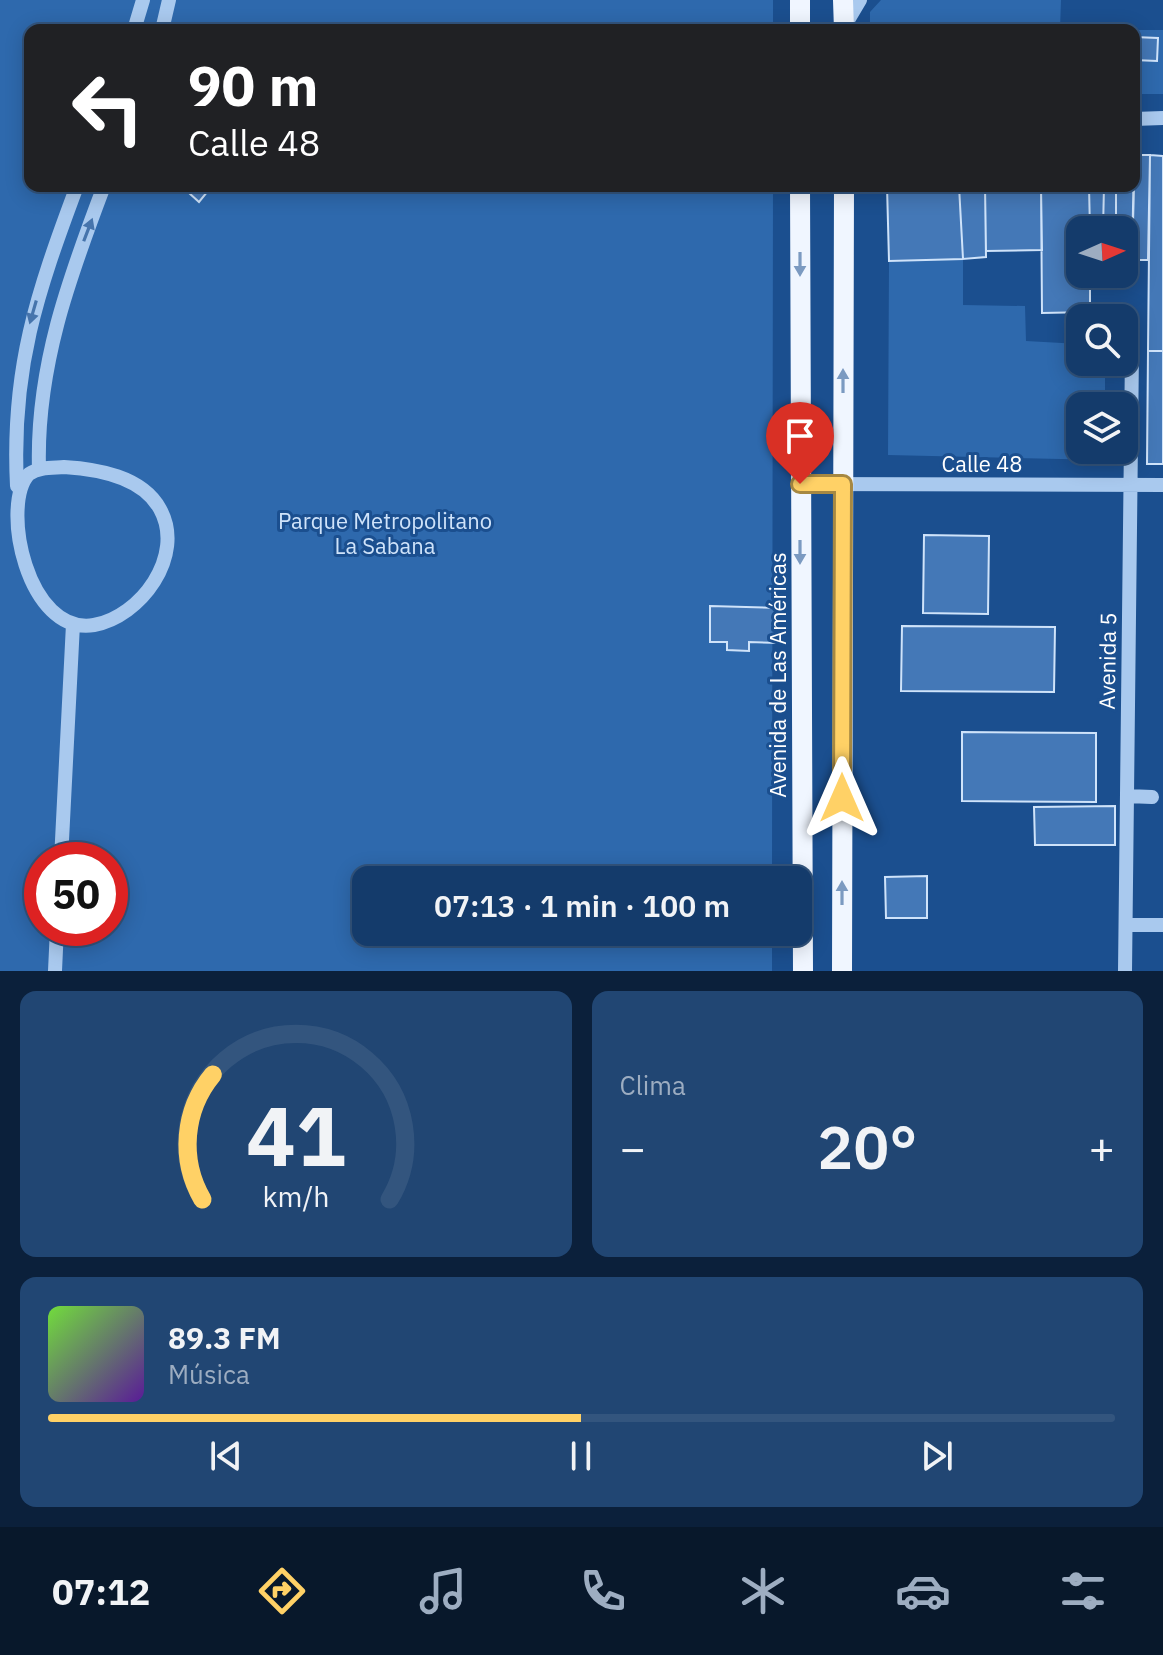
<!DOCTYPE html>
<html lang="es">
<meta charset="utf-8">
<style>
:root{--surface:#143b6b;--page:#214673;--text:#f1f3f6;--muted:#9dadc1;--line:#33557e;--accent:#ffd166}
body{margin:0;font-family:"IBM Plex Sans",sans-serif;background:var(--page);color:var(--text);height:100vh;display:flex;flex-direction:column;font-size:30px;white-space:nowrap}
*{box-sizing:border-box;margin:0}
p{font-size:26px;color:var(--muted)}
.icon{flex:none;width:44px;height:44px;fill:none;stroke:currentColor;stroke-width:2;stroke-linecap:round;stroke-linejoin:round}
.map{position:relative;height:971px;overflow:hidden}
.details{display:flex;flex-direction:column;gap:20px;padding:20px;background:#0b203b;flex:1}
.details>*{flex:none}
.guide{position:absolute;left:24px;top:24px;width:1116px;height:168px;border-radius:16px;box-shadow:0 4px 20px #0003,0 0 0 2px var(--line);background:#202124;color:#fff;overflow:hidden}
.needle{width:52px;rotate:87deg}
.tools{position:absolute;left:1066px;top:216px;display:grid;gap:16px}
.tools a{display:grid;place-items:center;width:72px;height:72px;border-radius:16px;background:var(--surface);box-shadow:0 4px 20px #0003,0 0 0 2px var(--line);font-size:40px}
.speed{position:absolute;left:24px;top:842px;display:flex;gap:16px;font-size:40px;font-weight:700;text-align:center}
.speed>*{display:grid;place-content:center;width:104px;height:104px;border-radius:50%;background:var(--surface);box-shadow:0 4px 20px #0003,0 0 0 2px var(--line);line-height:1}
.speed .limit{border:12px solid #d22;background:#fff;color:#111}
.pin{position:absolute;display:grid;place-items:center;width:68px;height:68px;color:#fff;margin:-82px -34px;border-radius:50% 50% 50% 0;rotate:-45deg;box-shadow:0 0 8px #0007}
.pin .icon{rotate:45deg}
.me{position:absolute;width:88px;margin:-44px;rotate:0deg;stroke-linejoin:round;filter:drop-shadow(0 0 6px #0008)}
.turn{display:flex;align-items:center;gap:28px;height:168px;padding:0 32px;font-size:36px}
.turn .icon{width:104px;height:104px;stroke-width:2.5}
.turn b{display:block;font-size:56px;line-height:68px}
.big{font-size:60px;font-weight:600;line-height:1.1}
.details .widget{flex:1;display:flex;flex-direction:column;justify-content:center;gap:12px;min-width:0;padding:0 28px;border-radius:16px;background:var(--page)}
.details .dial{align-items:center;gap:0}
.dial svg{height:208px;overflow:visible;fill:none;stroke:var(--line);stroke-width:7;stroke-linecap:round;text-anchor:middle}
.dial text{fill:var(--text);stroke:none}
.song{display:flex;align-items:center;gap:24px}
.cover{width:96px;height:96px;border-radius:12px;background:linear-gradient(135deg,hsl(100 70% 55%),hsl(270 70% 35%))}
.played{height:8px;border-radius:4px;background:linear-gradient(90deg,var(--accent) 50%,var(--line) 50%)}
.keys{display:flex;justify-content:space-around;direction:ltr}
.heat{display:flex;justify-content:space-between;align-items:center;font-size:44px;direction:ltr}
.details .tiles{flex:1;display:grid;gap:20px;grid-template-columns:1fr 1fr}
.widget:last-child{grid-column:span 2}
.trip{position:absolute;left:352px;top:866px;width:460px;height:80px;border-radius:16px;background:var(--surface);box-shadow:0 4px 20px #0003,0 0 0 2px var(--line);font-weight:600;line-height:80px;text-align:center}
.menu{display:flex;height:128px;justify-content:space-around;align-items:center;background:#08182b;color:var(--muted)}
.menu .icon{width:56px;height:56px}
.menu .selected{color:var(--accent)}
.menu b{font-size:36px;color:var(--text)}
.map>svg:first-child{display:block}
.green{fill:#2e69ad;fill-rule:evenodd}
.building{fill:#4478b7;stroke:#cfe3fa;stroke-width:2}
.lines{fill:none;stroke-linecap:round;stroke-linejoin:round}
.minor{stroke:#a9c9ee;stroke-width:14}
.major{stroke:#f0f6ff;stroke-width:20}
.oneway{fill:#4674ac}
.oneway2{fill:#7b9ac1}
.route-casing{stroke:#a68842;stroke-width:20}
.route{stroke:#ffd166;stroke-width:14}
.labels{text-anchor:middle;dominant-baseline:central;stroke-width:6;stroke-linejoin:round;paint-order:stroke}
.street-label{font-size:22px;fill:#fff;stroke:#1b4f8f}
.park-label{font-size:22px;fill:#cfe3fa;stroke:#1b4f8f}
</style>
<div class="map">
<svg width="1163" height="971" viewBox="0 0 1163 971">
<rect width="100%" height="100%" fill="#1b4f8f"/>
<path class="green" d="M 0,0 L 773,0 L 773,30 L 30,30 L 30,186 L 773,186 L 772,880 L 366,880 L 366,932 L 772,932 L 772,971 L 0,971 ZM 42,860 L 110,860 L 110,928 L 42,928 Z
M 881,0 L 1061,0 L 1060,30 L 870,30 L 870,12 Z
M 1134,30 L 1163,30 L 1163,94 L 1134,94 Z
M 963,259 L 963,305 L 1025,306 L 1026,341 L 1080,344 L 1080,362 L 1105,362 L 1105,406 L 1080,406 L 1080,450 L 1105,450 L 1105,460 L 888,455 L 889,261 Z"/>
<path class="building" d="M 1134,37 L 1158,38 L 1157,61 L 1134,60 Z
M 1134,155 L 1150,155 L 1148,260 L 1132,260 Z
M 1150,155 L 1163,156 L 1163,351 L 1148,351 Z
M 192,186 L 212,186 L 199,202 L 188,192 Z
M 887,186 L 959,186 L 963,259 L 889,261 Z
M 959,186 L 985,186 L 986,257 L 963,259 Z
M 985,186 L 1041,186 L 1042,250 L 986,251 Z
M 1041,186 L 1089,186 L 1090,230 L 1080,230 L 1080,274 L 1090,274 L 1090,312 L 1042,313 Z
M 1089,186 L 1104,186 L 1103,230 L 1090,230 Z
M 1104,186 L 1116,186 L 1116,230 L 1103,230 Z
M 1116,186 L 1134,186 L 1132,260 L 1124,260 L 1124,230 L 1116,230 Z
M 1148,351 L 1163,351 L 1163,464 L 1147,464 Z
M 924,535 L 989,536 L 988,614 L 923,613 Z
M 710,606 L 780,608 L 779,643 L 749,642 L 749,651 L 727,650 L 727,642 L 710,642 Z
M 902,626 L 1055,627 L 1054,692 L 901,691 Z
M 962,732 L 1096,733 L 1096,802 L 962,801 Z
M 1115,806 L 1115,845 L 1035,845 L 1034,807 Z
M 927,876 L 927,918 L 886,918 L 885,877 Z"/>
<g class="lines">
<path class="minor" d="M 844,27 L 860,0
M 134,30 L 143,0
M 162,30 L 169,0
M 1134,119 L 1163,118
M 64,467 C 97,469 142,476 160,509 C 186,556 140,617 94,625 C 27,636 0,504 29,474 C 39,467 51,468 64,467 Z
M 39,469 C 36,368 69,278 104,186
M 800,484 L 1163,485
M 17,486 C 11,369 37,293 77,186
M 1127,796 L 1152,797
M 61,860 L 73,624
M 1126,925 L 1163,925
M 55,971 L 57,928
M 1125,971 L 1132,351"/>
<path class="major" d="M 800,0 L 800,30
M 843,0 L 844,30
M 800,186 L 803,971
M 842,971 L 844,186"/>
</g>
<defs><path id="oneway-solid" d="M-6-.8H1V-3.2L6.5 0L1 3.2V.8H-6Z" transform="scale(2)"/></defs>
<g class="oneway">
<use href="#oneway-solid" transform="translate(88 230) rotate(-69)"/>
<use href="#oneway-solid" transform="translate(33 312) rotate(106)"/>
</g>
<g class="oneway2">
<use href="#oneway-solid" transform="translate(800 264) rotate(90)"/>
<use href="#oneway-solid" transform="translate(843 381) rotate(-90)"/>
<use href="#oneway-solid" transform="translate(800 552) rotate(90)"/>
<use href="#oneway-solid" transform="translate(842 893) rotate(-90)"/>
</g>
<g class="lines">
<g class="route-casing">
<path id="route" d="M 800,484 L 843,484 L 842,798"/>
</g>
<use href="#route" class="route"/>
</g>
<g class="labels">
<g class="street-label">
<text x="982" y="463">Calle 48</text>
<text transform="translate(1107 661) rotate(-89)">Avenida 5</text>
<text transform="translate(777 675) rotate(-90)">Avenida de Las Américas</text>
</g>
<g class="park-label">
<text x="385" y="520">Parque Metropolitano<tspan x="385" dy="25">La Sabana</tspan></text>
</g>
</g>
</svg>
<div class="tools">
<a><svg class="needle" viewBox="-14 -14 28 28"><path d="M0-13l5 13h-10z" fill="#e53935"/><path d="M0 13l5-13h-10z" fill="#9dadc1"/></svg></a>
<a><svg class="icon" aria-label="search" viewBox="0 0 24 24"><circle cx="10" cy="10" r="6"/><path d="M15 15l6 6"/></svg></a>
<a><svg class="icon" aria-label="layers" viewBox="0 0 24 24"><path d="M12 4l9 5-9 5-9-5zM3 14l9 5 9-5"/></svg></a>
</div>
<div class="speed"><div class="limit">50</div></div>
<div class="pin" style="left:800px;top:484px;background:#d93025"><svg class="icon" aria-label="arrive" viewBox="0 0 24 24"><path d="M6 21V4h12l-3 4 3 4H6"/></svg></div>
<svg class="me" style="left:842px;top:798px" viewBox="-20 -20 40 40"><path d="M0-17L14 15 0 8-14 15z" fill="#ffd166" stroke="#fff" stroke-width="4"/></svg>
<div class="trip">07:13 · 1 min · 100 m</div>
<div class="guide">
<div class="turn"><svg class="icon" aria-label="left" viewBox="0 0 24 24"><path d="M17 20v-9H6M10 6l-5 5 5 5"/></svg><div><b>90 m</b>Calle 48</div></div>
</div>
</div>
<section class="details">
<div class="tiles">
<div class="widget dial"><svg viewBox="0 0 100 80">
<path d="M14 69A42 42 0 1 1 86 69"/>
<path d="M14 69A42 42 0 0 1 18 21" stroke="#ffd166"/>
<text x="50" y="56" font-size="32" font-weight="700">41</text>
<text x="50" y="72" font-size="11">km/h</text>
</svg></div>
<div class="widget"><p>Clima</p>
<div class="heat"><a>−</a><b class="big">20°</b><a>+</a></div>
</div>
<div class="widget">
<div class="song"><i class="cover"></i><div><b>89.3 FM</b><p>Música</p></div></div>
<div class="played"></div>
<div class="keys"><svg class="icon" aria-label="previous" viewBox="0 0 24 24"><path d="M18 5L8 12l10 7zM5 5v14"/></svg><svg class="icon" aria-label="pause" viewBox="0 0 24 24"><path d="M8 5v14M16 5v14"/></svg><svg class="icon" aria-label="next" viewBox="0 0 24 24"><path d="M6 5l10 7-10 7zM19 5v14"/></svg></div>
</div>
</div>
</section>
<nav class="menu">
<b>07:12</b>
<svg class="icon selected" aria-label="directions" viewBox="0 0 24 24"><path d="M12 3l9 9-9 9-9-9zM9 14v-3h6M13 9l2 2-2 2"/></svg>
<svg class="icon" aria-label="music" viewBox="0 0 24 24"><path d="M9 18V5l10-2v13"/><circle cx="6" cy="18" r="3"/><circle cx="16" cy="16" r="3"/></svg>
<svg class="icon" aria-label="phone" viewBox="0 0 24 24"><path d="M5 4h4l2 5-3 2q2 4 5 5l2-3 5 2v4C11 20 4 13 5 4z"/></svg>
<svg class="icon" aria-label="climate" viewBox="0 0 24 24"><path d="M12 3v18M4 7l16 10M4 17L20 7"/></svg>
<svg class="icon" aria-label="car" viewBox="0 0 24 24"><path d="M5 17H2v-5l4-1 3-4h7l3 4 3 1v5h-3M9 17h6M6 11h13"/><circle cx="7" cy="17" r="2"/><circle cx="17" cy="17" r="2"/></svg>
<svg class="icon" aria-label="filters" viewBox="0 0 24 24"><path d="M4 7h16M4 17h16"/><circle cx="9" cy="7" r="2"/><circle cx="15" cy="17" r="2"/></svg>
</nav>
